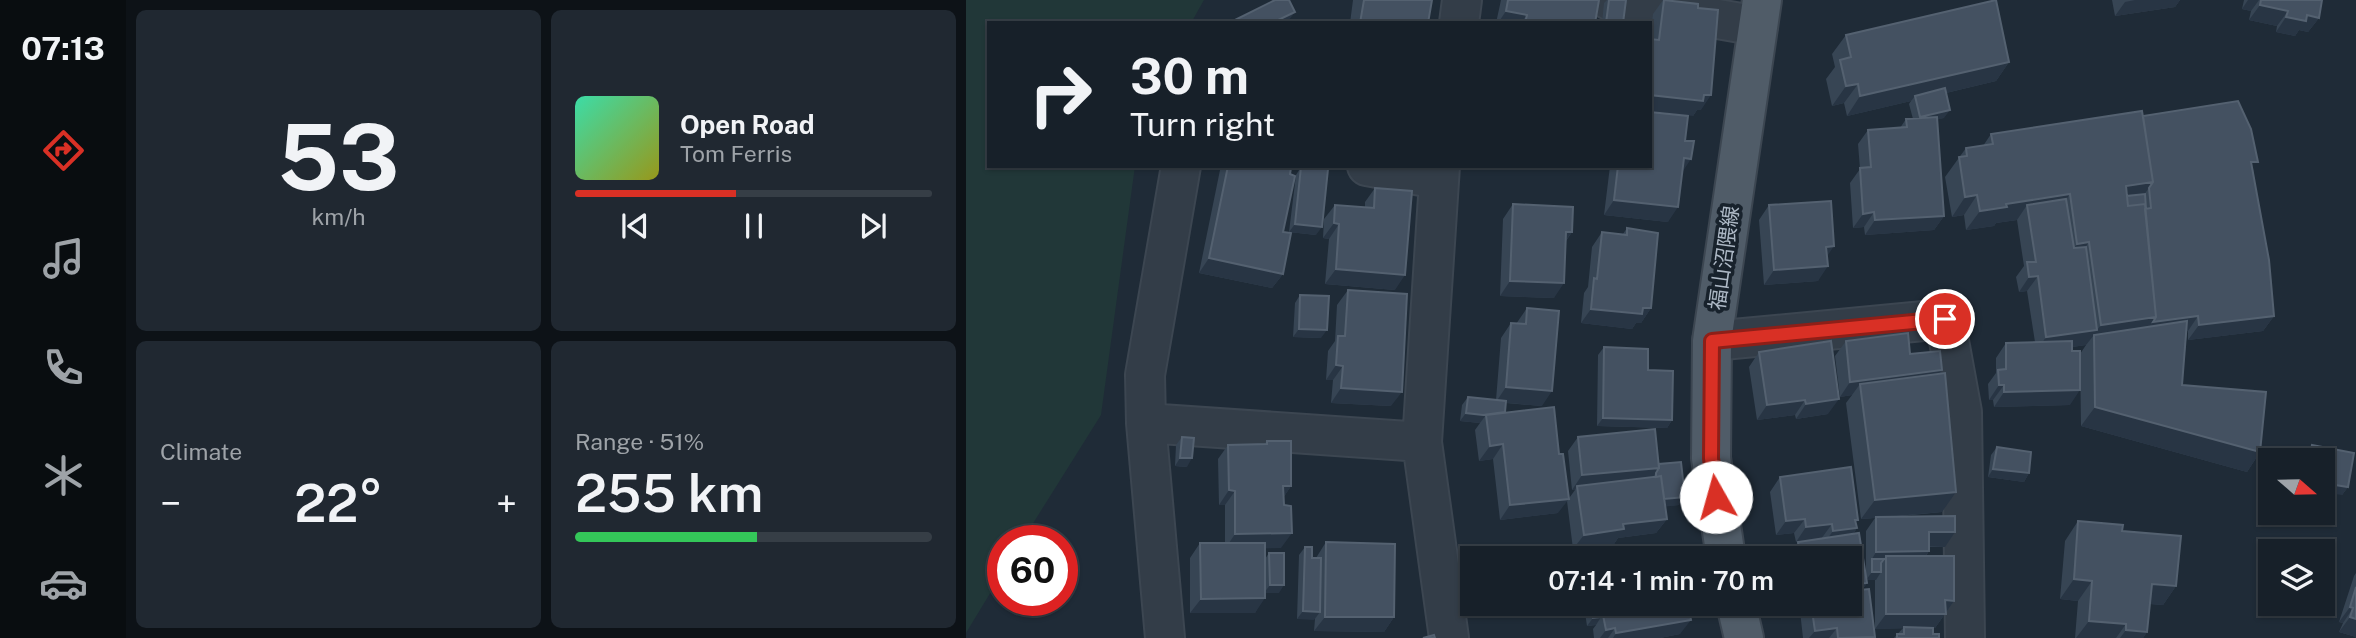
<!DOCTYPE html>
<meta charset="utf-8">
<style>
:root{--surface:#172029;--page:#202831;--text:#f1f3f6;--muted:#9ea3a8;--line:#363e46;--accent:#d93025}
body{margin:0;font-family:"Public Sans","Noto Sans JP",sans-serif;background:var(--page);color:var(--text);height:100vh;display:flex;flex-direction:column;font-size:26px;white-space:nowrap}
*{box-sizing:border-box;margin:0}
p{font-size:23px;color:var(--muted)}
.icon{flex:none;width:38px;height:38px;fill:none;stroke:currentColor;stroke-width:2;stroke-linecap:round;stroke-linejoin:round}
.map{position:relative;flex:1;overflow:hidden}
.panel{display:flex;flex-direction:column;gap:10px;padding:10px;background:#0d1217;width:840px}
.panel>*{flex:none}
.banner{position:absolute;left:21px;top:21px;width:665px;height:147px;border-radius:0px;box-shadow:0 2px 5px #0004,0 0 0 2px var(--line);background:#172029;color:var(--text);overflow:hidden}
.needle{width:46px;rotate:110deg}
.tools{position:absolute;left:1292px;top:448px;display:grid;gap:14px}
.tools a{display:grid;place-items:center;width:77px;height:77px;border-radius:0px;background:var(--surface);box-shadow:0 2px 5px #0004,0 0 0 2px var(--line);font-size:35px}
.speed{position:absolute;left:21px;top:525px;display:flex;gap:14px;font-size:35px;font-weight:700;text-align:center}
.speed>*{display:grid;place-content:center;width:91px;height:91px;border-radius:50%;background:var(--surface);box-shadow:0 2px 5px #0004,0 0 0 2px var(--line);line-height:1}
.speed .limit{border:10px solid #d22;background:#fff;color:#111}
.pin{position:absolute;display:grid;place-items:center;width:60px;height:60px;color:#fff;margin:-30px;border:4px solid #fff;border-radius:50%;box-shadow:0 2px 7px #0007}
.me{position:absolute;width:77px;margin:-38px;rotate:353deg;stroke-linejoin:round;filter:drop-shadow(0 0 5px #0008)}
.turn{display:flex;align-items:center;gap:24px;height:147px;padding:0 28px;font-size:32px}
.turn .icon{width:91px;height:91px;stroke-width:2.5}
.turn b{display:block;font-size:49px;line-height:60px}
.big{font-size:52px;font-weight:600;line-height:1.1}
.panel .tile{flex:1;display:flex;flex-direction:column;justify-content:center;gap:10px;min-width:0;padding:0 24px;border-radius:10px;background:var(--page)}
.panel .dial{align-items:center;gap:0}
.dial b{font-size:91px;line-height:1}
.song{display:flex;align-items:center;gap:21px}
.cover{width:84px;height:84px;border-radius:10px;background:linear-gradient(135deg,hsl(160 70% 55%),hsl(60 70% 35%))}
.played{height:7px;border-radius:4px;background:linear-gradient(90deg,var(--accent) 45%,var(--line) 45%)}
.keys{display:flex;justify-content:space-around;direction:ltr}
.heat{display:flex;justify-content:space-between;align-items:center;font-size:38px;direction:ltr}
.charge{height:10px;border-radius:5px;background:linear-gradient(90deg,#34c759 51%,var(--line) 0)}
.panel .tiles{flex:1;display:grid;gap:10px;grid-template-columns:repeat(2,1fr)}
.trip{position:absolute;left:494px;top:546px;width:402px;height:70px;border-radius:0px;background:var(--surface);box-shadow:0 2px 5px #0004,0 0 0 2px var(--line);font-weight:600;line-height:70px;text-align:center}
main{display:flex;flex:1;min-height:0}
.tab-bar{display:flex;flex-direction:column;width:126px;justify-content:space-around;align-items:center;background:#090d10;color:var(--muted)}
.tab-bar .icon{width:49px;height:49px}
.tab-bar .on{color:var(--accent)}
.tab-bar b{font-size:32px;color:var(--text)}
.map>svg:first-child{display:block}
.green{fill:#213738}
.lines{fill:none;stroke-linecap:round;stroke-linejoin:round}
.street-casing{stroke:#3c4651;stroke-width:42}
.primary-casing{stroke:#3c4651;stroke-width:42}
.street{stroke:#333d48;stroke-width:38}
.primary{stroke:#505c68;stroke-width:38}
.wall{fill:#374554}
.shaded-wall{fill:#283544}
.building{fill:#445161;stroke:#546170;stroke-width:2}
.route-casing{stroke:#8d1f18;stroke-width:18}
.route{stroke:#d93025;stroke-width:12}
.labels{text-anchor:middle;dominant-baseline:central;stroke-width:7;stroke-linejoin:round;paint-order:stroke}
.street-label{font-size:21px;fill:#adb8c5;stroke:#18222c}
</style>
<main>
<nav class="tab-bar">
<b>07:13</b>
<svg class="icon on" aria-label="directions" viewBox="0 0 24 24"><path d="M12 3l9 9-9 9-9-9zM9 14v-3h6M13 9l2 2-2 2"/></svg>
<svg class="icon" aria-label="music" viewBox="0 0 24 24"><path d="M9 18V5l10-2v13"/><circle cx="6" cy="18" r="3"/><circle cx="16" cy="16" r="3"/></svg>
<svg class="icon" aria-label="phone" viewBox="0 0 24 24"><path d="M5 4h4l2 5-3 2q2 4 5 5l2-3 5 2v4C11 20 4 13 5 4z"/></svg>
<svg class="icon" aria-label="climate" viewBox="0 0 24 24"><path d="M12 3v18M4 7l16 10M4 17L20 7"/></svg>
<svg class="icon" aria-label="car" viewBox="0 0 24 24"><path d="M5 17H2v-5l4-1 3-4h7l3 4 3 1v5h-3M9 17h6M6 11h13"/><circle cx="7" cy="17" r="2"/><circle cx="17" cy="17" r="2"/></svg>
</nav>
<section class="panel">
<div class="tiles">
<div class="tile dial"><b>53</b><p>km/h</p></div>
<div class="tile">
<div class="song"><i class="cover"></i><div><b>Open Road</b><p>Tom Ferris</p></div></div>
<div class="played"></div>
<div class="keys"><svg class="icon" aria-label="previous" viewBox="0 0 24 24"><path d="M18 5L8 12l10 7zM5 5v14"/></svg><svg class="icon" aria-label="pause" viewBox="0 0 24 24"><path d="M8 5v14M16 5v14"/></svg><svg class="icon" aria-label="next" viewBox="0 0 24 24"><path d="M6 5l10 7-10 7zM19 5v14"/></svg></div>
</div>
<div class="tile"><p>Climate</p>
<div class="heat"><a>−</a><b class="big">22°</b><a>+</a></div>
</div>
<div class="tile"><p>Range · 51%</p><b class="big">255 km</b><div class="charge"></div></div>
</div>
</section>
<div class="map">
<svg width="1390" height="638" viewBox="0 0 1390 638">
<rect width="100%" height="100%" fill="#1f2b37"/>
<path class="green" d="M 0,0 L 238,0 L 225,23 L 23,23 L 23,166 L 169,166 L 135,415 L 56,541 L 37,541 L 37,572 L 0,633 Z"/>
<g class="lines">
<g class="street-casing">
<path id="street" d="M 643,0 L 792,26
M 493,23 L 496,0
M 401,166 L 472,179
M 474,166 L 456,442 L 483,638
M 746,341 L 979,319 L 996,412 L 999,638
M 180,423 L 456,442
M 199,638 L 180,423 L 179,375 L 215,166"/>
</g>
<g class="primary-casing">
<path id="primary" d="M 760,558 L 745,458 L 746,341 L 796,0
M 770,604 L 778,638"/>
</g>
<use href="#street" class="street"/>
<use href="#primary" class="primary"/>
</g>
<path class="wall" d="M 387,0 L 466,0 L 462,23 L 384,23 Z
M 535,0 L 633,0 L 629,23 L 530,23 Z
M 641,0 L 660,0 L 657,23 L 636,23 L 638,3 Z
M 697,0 L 735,110 L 731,110 L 727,116 L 684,39 L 687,14 Z
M 1146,0 L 1214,0 L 1209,7 L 1149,16 Z
M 1278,0 L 1356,0 L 1353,18 L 1342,32 L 1333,30 L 1329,36 L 1310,32 L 1311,26 L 1283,20 L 1285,11 L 1276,9 Z
M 880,35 L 1043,62 L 1030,81 L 980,93 L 978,118 L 971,119 L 978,216 L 968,230 L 899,235 L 898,227 L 887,228 L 884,183 L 894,169 L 892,144 L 902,130 L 934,128 L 940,119 L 947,119 L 943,104 L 945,101 L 881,116 L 878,103 L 866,106 L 860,79 L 869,67 L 866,54 Z
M 1177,116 L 1287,169 L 1308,316 L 1297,331 L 1222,340 L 1222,331 L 1221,331 L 1216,385 L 1294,452 L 1281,472 L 1115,426 L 1114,354 L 1120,345 L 1106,347 L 1104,405 L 1028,407 L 1027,400 L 1023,400 L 1022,384 L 1030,373 L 1030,358 L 1040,343 L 1069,342 L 1061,291 L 1053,292 L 1050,277 L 1058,266 L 1051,220 L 1030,223 L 1028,226 L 1000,230 L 998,215 L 986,217 L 979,177 L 1000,148 L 1017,146 L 1025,134 Z
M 257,166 L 318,166 L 317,274 L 306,288 L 233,273 L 254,170 Z
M 644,166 L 684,166 L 716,172 L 702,222 L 638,215 Z
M 335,167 L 350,235 L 323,232 L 330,175 Z
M 409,188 L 429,290 L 359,284 L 363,239 L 357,238 L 358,219 L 369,205 L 399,207 L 399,202 Z
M 547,204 L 606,232 L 600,241 L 588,298 L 534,296 L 537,219 Z
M 803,205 L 861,256 L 852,281 L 798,285 L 793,220 Z
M 661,228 L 685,308 L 675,323 L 670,323 L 666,329 L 615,323 L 618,293 L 622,287 L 626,247 L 636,232 L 657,234 Z
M 382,290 L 425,406 L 365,403 L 367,380 L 360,380 L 362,351 L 369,341 L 371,305 Z
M 334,295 L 355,338 L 327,337 L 329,303 Z
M 561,308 L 576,406 L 540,403 L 539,412 L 592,513 L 534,520 L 527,459 L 513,461 L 509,430 L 514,423 L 494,421 L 496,405 L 502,397 L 530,400 L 535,338 L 545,323 L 550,324 Z
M 880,341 L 944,354 L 976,370 L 973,374 L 976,512 L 925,517 L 979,547 L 963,547 L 963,551 L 960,556 L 988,601 L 969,628 L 967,628 L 967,634 L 973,638 L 928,638 L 937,628 L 909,629 L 909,580 L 900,580 L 900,531 L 909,518 L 895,519 L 880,403 L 886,395 L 874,397 L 869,356 Z
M 638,347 L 682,370 L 706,420 L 701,428 L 631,426 L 632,355 Z
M 793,352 L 862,414 L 830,419 L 829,415 L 791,420 L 783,367 Z
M 216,437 L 221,467 L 209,466 L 210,445 Z
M 612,437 L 693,464 L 713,505 L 699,506 L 701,519 L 690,533 L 652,538 L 648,544 L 607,549 L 601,501 L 609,490 L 606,490 L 602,451 Z
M 301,441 L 325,486 L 317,498 L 315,548 L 299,548 L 299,559 L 303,553 L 313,593 L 299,593 L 289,613 L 224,613 L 224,558 L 234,543 L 259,543 L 259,505 L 253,505 L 252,459 L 262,445 L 298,444 Z
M 1346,445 L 1382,487 L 1376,495 L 1356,460 L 1339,460 L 1340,453 Z
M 1031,447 L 1063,473 L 1058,482 L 1022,477 L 1025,455 Z
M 814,477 L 890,523 L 891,528 L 887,534 L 901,583 L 896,590 L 909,637 L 908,638 L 837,638 L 834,611 L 838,605 L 829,606 L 828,604 L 884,604 L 884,558 L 822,558 L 822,557 L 832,542 L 844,540 L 830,542 L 828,533 L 810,535 L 804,492 Z
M 1112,521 L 1156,531 L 1210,586 L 1197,605 L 1184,604 L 1181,632 L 1177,638 L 1109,638 L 1112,601 L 1094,599 L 1099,541 Z
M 360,542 L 428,617 L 418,632 L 348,631 L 349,619 L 331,619 L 333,555 L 339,547 L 346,558 L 350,558 Z
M 1390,573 L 1390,638 L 1389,638 L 1390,637 L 1373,632 L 1377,623 L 1373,622 L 1388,576 Z
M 619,604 L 722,604 L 714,634 L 694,638 L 628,638 L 627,629 L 630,625 L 621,626 L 618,606 Z"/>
<path class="shaded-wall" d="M 1169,0 L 1214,0 L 1209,7 L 1149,16 L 1159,2 Z
M 1282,0 L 1293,0 L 1285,11 L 1276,9 Z
M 1294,5 L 1322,11 L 1311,26 L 1283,20 Z
M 540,11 L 561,15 L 555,23 L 532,23 Z
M 329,12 L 323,20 L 317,23 L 306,23 Z
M 1341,15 L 1353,18 L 1342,32 L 1333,30 L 1329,36 L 1310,32 L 1320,17 Z
M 1043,62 L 1030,81 L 950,100 L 949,96 L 945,101 L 881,116 L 894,96 Z
M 892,84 L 878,103 L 866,106 L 880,86 Z
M 684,95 L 745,95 L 735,110 L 731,110 L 727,116 L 684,111 Z
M 984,110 L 978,118 L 948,125 L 954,117 Z
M 718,158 L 725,159 L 715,174 Z
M 1187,182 L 1173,202 L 1153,205 L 1160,186 Z
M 1104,194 L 1090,214 L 1061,205 L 1051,220 L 1030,223 L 1028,226 L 1000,230 L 1014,211 L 1040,204 Z
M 1011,195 L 998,215 L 986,217 L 999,197 Z
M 648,200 L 712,207 L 702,222 L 638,215 Z
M 908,212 L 898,227 L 887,228 L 897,214 Z
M 978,216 L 968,230 L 899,235 L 909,220 Z
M 368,223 L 373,224 L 363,239 L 357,238 Z
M 329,224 L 356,227 L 350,235 L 323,232 Z
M 600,232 L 606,232 L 595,247 Z
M 1123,242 L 1109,262 L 1097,263 L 1111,244 Z
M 868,246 L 858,261 L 860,247 Z
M 243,258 L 317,274 L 306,288 L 233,273 Z
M 862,266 L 852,281 L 798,285 L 808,270 Z
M 370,269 L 439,275 L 429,290 L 359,284 Z
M 1072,276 L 1061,291 L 1053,292 L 1063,277 Z
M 544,281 L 598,283 L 588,298 L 534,296 Z
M 677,308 L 685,308 L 675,323 L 670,323 L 666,329 L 615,323 L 625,309 Z
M 1232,316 L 1222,331 L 1177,337 L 1187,322 Z
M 1308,316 L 1297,331 L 1222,340 L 1233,325 Z
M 1190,317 L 1177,337 L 1128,335 L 1120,345 L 1070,352 L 1080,337 L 1131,330 L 1135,325 Z
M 333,329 L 361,330 L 355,338 L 327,337 Z
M 370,365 L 377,366 L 367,380 L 360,380 Z
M 976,370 L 965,385 L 894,384 L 886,395 L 874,397 L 884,382 Z
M 1033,385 L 1038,385 L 1027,400 L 1023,400 Z
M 540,387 L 586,391 L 576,406 L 530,402 Z
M 375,388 L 436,392 L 425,406 L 365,403 Z
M 1114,390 L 1104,405 L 1028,407 L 1038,392 Z
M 873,399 L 862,414 L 830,419 L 840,404 Z
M 839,400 L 829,415 L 791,420 L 801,405 Z
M 1129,407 L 1294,452 L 1281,472 L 1115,426 Z
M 500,413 L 520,415 L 514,423 L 494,421 Z
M 637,418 L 706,420 L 701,428 L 631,426 Z
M 537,444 L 527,459 L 513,461 L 524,446 Z
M 214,458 L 226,458 L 221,467 L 209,466 Z
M 693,468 L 683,483 L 611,486 L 609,490 L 606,490 L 616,475 Z
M 1027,469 L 1063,473 L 1058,482 L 1022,477 Z
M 1356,483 L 1382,487 L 1376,495 L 1356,492 Z
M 317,486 L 325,486 L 315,501 Z
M 263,490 L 269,491 L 259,505 L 253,505 Z
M 990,492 L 976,512 L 895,519 L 909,500 Z
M 719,497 L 713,505 L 687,508 L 692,500 Z
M 603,499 L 592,513 L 534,520 L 544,505 Z
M 701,519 L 690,533 L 652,538 L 648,544 L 607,549 L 618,535 L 657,524 Z
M 839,519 L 828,533 L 810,535 L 820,521 Z
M 889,520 L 892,520 L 886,529 L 891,528 L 881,543 L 856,546 L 867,531 Z
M 866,524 L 855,539 L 830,542 L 840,527 Z
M 963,532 L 989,532 L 979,547 L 953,546 Z
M 326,533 L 315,548 L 259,549 L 269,534 Z
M 963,551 L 955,563 L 920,556 L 912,567 L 906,559 L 910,552 Z
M 906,572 L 915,572 L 910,580 L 900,580 Z
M 1108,579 L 1126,581 L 1112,601 L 1094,599 Z
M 901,583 L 890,598 L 884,599 L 884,585 Z
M 1186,584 L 1210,586 L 1197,605 L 1172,603 Z
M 304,585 L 318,585 L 313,593 L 298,593 Z
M 299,598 L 289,613 L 224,613 L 235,599 Z
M 979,600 L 988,601 L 969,628 L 909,629 L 920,614 Z
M 830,604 L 839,604 L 838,605 L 829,606 Z
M 1384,607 L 1387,608 L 1377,623 L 1373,622 Z
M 337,611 L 354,612 L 348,620 L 331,619 Z
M 359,617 L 428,617 L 418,632 L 348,631 Z
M 635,617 L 630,625 L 621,626 L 627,618 Z
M 1384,617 L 1390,619 L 1390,637 L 1373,632 Z
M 725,620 L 714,634 L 694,638 L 647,638 L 650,633 Z
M 1123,621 L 1160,624 L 1150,638 L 1110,638 Z
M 649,628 L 642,638 L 634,638 L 640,630 Z
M 871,628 L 863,638 L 843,638 L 849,631 Z
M 1160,630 L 1181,632 L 1177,638 L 1154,638 Z"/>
<path class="building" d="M 309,0 L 323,0 L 329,12 L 306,23 L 263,23 Z
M 398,0 L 466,0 L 462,23 L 394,23 Z
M 542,0 L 633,0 L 629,23 L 559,23 L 561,15 L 540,11 Z
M 643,0 L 660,0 L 657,23 L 640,23 Z
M 698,0 L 732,4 L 732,8 L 752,10 L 745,95 L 738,95 L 737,101 L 684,95 L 684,39 L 693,40 Z
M 1030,0 L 1043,62 L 894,96 L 892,84 L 880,86 L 874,60 L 885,57 L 880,35 Z
M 1295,0 L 1356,0 L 1353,18 L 1341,15 L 1340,21 L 1320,17 L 1322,11 L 1294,5 Z
M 979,88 L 984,110 L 954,117 L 949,96 Z
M 1272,101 L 1285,129 L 1292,162 L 1285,162 L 1303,260 L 1308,316 L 1233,325 L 1232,316 L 1187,322 L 1190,317 L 1179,209 L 1185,208 L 1183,188 L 1187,182 L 1177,116 Z
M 1176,111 L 1187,182 L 1160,186 L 1162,206 L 1179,204 L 1190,317 L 1135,325 L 1123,242 L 1111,244 L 1104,194 L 1040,204 L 1041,207 L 1014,211 L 1011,195 L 999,197 L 993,157 L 1001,156 L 1000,148 L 1027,144 L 1025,134 Z
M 684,112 L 722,116 L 719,141 L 728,141 L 725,159 L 718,158 L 712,207 L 648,200 L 652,166 L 684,166 Z
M 971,117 L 978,216 L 909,220 L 908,212 L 897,214 L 894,168 L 905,167 L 902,130 L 941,127 L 940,119 Z
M 262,166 L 318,166 L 325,168 L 324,174 L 329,176 L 317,232 L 325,233 L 317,274 L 243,258 Z
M 335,167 L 362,169 L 356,227 L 329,224 Z
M 409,188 L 446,191 L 439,275 L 370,269 L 373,224 L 368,223 L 369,205 L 408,208 Z
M 1179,194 L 1180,209 L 1179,204 L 1162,206 L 1161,196 Z
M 1100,199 L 1108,248 L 1120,247 L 1131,330 L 1080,337 L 1072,276 L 1063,277 L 1061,262 L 1070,262 L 1061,205 Z
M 865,201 L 868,246 L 860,247 L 862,266 L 808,270 L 803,205 Z
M 547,204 L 607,207 L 606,232 L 600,232 L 598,283 L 544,281 Z
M 661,228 L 692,233 L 685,308 L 677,308 L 676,314 L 625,309 L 628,278 L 631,279 L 636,232 L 661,235 Z
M 382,290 L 441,294 L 436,392 L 375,388 L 377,366 L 370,365 L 372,336 L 379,336 Z
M 334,295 L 363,296 L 361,330 L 333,329 Z
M 561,308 L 593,311 L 586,391 L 540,387 L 545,323 L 560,324 Z
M 1221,321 L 1216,385 L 1300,392 L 1294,452 L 1129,407 L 1128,335 Z
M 942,333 L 944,354 L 974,351 L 976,370 L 884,382 L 880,341 Z
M 865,341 L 873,399 L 840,404 L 839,400 L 801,405 L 793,352 Z
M 1106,341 L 1106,351 L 1114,351 L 1114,390 L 1038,392 L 1038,385 L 1033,385 L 1032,370 L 1040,369 L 1040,343 Z
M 638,347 L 682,349 L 682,370 L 707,371 L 706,420 L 637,418 Z
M 979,373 L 990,492 L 909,500 L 894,384 Z
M 502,397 L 540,401 L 539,412 L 517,415 L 500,413 Z
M 588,407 L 593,454 L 597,454 L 603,499 L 544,505 L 537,444 L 524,446 L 520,415 Z
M 689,429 L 693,468 L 616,475 L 612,437 Z
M 216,437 L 228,438 L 226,458 L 214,458 Z
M 301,441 L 325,441 L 325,486 L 317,486 L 318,505 L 325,506 L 326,533 L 269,534 L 269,491 L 263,490 L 262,445 L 301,444 Z
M 1346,445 L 1388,453 L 1382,487 L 1356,483 L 1356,460 L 1343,460 Z
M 1031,447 L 1065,452 L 1063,473 L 1027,469 Z
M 715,462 L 719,497 L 698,499 L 695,476 L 690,477 L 690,473 L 693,468 L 693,464 Z
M 885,467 L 892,520 L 889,520 L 891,528 L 867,531 L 866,524 L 840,527 L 839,519 L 820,521 L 814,477 Z
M 695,476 L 701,519 L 657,524 L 658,529 L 618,535 L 611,486 Z
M 989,516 L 989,532 L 963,532 L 963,551 L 910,552 L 910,517 Z
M 1112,521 L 1157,525 L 1156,531 L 1215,536 L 1210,586 L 1186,584 L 1181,632 L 1160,630 L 1160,624 L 1123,621 L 1126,581 L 1108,579 Z
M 893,533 L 901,583 L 884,585 L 884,558 L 835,558 L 832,542 Z
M 360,542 L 429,544 L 428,617 L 359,617 Z
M 234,543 L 299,543 L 299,598 L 235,599 Z
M 339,547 L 346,547 L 346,558 L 355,558 L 354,612 L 337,611 Z
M 303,553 L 318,553 L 318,585 L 304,585 Z
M 920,556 L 988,556 L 988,601 L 979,600 L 980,614 L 920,614 Z
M 906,559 L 918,559 L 915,563 L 915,572 L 906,572 Z
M 1390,587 L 1390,619 L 1384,617 L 1387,608 L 1384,607 Z
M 903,589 L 909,637 L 872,638 L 871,628 L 849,631 L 845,604 L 884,604 L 884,591 Z
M 625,604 L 636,604 L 638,617 L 637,615 L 635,617 L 627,618 Z
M 647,604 L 722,604 L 725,620 L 650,633 L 649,628 L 640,630 L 637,615 L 648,613 Z
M 938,627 L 967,628 L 967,634 L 973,634 L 973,638 L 931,638 L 931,634 L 938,634 Z
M 468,635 L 469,638 L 457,638 Z"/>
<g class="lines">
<g class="route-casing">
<path id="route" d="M 750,497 L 745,458 L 746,341 L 979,319"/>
</g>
<use href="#route" class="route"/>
</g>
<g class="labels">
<g class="street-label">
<text transform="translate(758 258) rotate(-82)">福山沼隈線</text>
</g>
</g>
</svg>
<div class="tools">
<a><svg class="needle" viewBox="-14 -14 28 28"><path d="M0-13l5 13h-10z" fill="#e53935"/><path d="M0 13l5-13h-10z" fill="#9ea3a8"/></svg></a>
<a><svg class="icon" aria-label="layers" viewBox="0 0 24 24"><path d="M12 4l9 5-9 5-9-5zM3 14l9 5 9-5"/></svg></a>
</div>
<div class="speed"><div class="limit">60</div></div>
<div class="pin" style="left:979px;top:319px;background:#d93025"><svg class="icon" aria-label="arrive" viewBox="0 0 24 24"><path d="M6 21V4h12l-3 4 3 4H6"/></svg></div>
<svg class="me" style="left:750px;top:497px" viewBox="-20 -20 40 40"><circle r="19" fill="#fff"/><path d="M0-13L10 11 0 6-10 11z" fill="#d93025"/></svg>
<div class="trip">07:14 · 1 min · 70 m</div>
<div class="banner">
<div class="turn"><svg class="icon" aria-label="right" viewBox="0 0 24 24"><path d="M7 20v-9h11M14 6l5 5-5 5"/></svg><div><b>30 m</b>Turn right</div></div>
</div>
</div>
</main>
